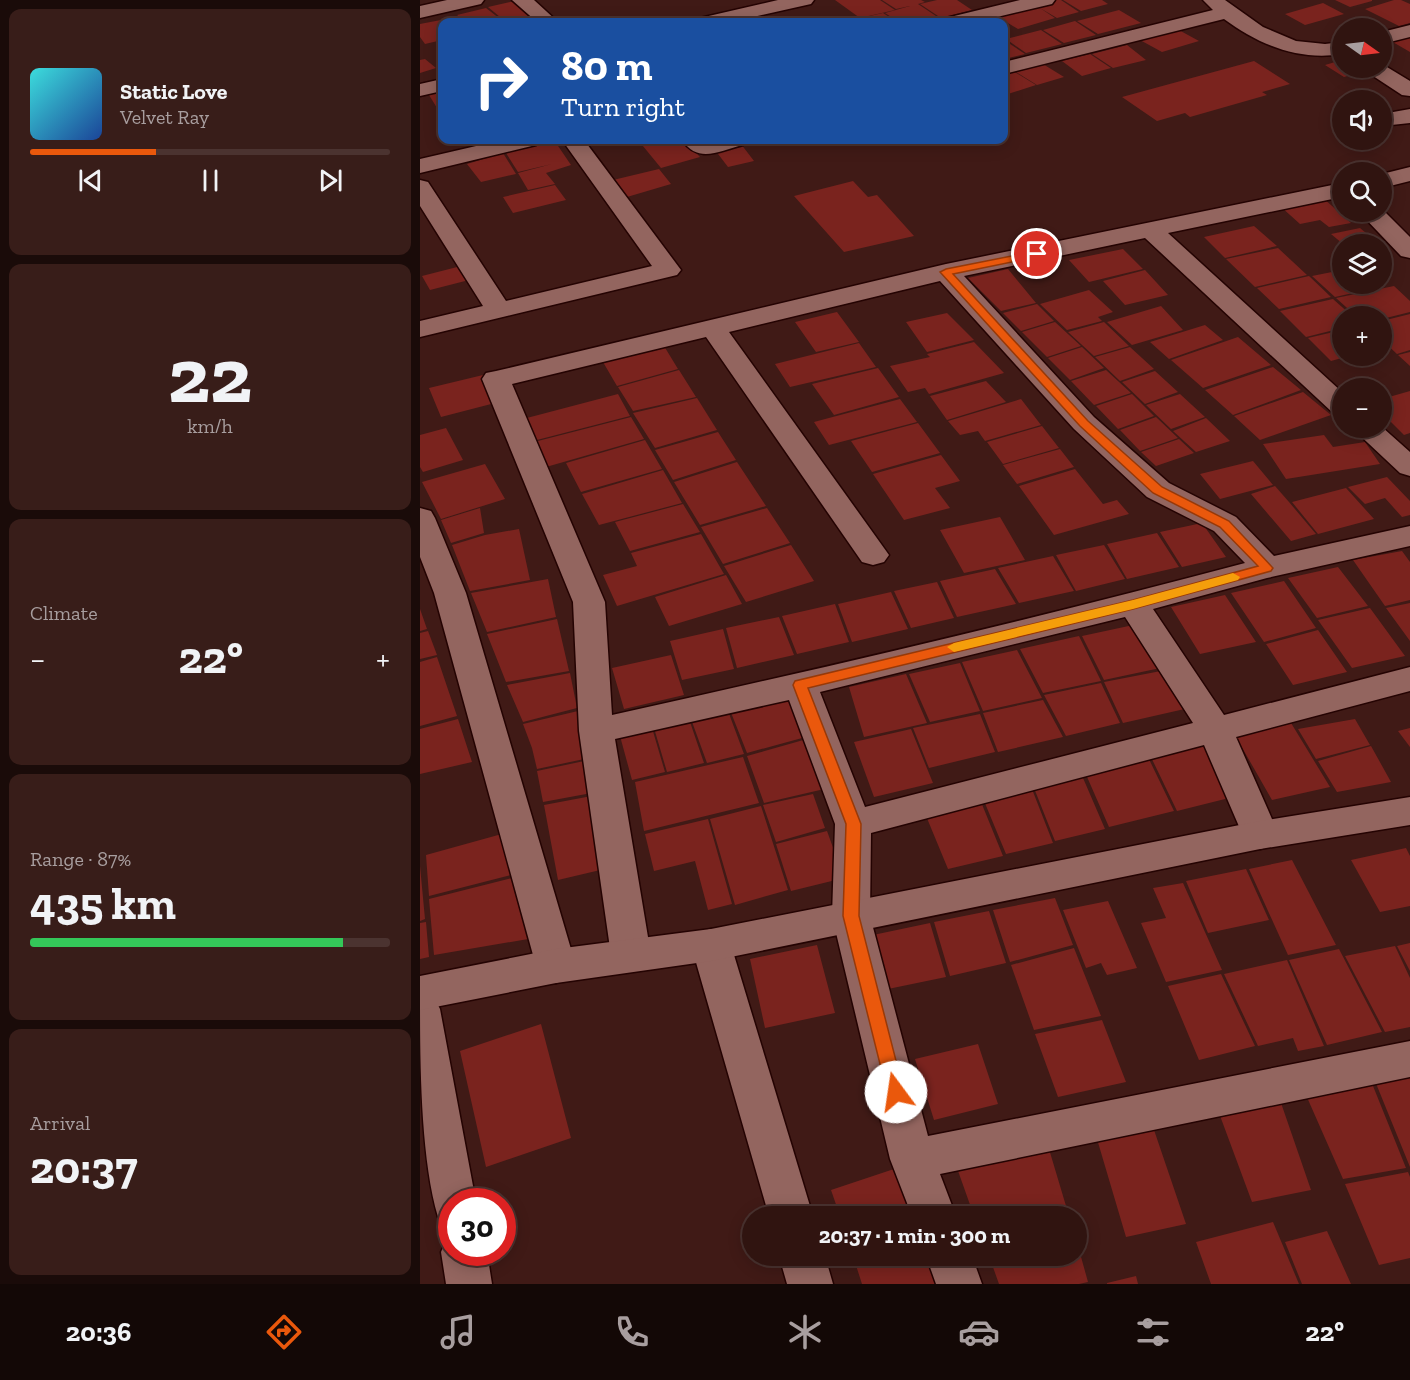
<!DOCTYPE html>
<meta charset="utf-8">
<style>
:root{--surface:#301410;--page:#381d19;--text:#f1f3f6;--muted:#a89e9f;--line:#4b3330;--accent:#ea580c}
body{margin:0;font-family:"Zilla Slab",serif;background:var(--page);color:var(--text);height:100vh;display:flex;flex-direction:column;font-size:22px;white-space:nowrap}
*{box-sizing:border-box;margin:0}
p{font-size:20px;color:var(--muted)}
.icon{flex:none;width:33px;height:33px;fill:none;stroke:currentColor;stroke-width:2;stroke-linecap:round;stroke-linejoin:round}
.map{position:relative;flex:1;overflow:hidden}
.panel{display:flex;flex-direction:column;gap:9px;padding:9px;background:#1a0b09;width:420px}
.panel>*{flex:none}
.hud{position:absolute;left:18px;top:18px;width:570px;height:126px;border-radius:12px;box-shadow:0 3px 15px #0003,0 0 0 2px var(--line);background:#1a4fa0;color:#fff;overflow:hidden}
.needle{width:39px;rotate:104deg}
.fabs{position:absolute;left:912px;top:18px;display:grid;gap:12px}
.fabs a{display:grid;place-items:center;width:60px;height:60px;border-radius:50%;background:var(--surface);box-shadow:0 3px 15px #0003,0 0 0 2px var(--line);font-size:30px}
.speed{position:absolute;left:18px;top:1188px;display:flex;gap:12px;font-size:30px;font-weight:700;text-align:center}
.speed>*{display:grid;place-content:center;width:78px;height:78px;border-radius:50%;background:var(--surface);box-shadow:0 3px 15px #0003,0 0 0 2px var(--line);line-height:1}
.speed .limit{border:9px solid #d22;background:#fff;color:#111}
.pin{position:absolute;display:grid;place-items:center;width:51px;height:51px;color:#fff;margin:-26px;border:3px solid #fff;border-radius:50%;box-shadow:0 2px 6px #0007}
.me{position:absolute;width:66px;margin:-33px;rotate:346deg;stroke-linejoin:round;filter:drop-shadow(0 0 4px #0008)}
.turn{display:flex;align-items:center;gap:21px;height:126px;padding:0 24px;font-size:27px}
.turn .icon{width:78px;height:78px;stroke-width:2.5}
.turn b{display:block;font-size:42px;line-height:51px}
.big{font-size:45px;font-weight:700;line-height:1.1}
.panel .card{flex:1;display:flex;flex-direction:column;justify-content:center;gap:9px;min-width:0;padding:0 21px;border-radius:12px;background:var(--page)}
.panel .dial{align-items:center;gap:0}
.dial b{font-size:78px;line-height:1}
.song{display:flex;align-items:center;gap:18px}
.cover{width:72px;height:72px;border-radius:9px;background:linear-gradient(135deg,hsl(180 70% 55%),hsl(220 70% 35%))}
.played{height:6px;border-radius:3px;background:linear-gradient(90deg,var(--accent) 35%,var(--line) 35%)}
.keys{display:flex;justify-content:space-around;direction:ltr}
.heat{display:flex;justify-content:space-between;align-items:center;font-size:33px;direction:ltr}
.charge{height:9px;border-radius:4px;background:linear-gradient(90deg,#34c759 87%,var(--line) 0)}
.trip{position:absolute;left:322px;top:1206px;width:345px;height:60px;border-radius:30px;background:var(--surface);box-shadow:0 3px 15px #0003,0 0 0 2px var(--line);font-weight:700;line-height:60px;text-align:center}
.tabs{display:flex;height:96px;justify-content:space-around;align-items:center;background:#130806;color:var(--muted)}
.tabs .icon{width:42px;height:42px}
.tabs .active{color:var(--accent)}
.tabs b{font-size:27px;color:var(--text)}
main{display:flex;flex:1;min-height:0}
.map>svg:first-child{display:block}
.building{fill:#7a231e}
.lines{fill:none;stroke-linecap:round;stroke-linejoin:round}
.street-casing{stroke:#240302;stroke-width:3}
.secondary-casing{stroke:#240302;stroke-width:3}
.street{fill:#93655f;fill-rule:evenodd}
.secondary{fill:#93655f;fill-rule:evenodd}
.route{fill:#ea580c;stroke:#983908;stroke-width:1.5}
.slow{fill:#f59e0b}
</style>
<main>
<section class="panel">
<div class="card">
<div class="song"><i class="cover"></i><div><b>Static Love</b><p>Velvet Ray</p></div></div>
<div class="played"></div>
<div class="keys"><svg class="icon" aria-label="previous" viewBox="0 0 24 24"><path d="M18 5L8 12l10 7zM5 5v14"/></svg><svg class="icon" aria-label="pause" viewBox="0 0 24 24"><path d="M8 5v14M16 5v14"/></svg><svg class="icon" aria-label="next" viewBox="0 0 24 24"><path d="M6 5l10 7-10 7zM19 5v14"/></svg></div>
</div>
<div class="card dial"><b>22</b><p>km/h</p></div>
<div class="card"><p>Climate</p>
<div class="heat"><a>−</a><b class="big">22°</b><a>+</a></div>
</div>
<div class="card"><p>Range · 87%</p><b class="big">435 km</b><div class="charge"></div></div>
<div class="card"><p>Arrival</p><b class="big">20:37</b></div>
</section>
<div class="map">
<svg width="990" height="1284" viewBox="0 0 990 1284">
<rect width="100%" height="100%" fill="#401a16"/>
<path class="building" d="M 99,0 L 120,17 L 100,22 L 86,22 L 68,7 Z
M 415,0 L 460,0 L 475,10 L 440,18 Z
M 462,0 L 501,0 L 505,2 L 498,4 L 519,18 L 504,22 L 479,22 L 465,13 L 490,6 L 476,9 Z
M 517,0 L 537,0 L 552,10 L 521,18 L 500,4 Z
M 633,0 L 641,0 L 659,12 L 637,18 L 620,8 L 635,18 L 598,29 L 576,16 Z
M 643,0 L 682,0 L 688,4 L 661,11 Z
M 915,0 L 952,0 L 952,1 L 930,7 Z
M 974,0 L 981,0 L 990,4 L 990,23 L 979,26 L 945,9 Z
M 903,3 L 924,14 L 885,25 L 865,14 Z
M 66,8 L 84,22 L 46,22 L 37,15 Z
M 699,10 L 721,23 L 678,34 L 657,21 Z
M 463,13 L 477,22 L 432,21 L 441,18 Z
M 370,16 L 380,22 L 346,22 Z
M 406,16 L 414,22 L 386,22 Z
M 26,19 L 29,22 L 22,22 L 22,40 L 5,44 L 0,37 L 0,24 Z
M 655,21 L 676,35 L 644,43 L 623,30 Z
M 757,29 L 779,41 L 742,52 L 720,40 Z
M 621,30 L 642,44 L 606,53 L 586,39 Z
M 990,37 L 990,52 L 971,41 Z
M 584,40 L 605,54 L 584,59 Z
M 707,45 L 726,60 L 693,68 L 672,54 Z
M 670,54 L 691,68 L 662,76 L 642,61 Z
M 5,59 L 16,68 L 0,73 L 0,60 Z
M 922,60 L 922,68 L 945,68 L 949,70 L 924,77 L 905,65 Z
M 618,61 L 644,77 L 617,85 L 591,69 Z
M 834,61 L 870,84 L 842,92 L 847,95 L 770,117 L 765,113 L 737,121 L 702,97 Z
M 590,69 L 616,85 L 588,94 L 584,91 L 584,71 Z
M 22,92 L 22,116 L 9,95 Z
M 134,140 L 151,165 L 126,173 L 135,184 L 108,190 L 98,173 L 132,164 L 98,172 L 86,153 Z
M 218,140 L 264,140 L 280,157 L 241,168 Z
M 321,144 L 334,161 L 308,167 L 295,150 Z
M 83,153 L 96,174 L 61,182 L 47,164 Z
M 239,169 L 251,184 L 207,197 L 193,180 Z
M 433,181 L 448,197 L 457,195 L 494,236 L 424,252 L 374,196 Z
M 135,185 L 146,200 L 93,213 L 83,197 Z
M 902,197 L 931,223 L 909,227 L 900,220 L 880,224 L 860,206 Z
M 834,226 L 857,246 L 805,258 L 784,237 Z
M 940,228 L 959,244 L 923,244 L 911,234 Z
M 858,248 L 887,275 L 835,287 L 806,259 Z
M 703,249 L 723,269 L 669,282 L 649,260 Z
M 41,266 L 49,280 L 10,290 L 2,276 Z
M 588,269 L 616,303 L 581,311 L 548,278 Z
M 725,270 L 748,295 L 705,305 L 683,281 Z
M 922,270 L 922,284 L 945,284 L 951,289 L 915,297 L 892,276 Z
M 889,276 L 911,297 L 859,309 L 837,288 Z
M 974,286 L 990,301 L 990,312 L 962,319 L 962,316 L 936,316 L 916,298 Z
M 669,290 L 693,312 L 678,317 L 682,321 L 647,330 L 620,304 Z
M 913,299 L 932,316 L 922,316 L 922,328 L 886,337 L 860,311 Z
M 617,304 L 634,321 L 601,331 L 583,313 Z
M 741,306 L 763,330 L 712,345 L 687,322 Z
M 417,312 L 439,342 L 396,352 L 375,322 Z
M 527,313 L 554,340 L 507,352 L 486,322 Z
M 990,314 L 990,350 L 977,354 L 962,340 L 962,321 Z
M 635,322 L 661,346 L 627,357 L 602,332 Z
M 684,322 L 709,346 L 674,356 L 648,332 Z
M 785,325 L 803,340 L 749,359 L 730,342 Z
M 922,330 L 922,356 L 929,356 L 911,361 L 888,338 Z
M 818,337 L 851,365 L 783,388 L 751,360 Z
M 554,342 L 584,373 L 509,394 L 505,388 L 488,392 L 470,366 L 510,357 L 507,354 Z
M 439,343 L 456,367 L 370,387 L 355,364 Z
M 244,346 L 258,369 L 197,386 L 183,362 Z
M 662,347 L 684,368 L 650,380 L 628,358 Z
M 710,347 L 734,369 L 700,381 L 675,357 Z
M 990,352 L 990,366 L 978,355 Z
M 853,367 L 881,390 L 813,415 L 785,390 Z
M 458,368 L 479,397 L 414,415 L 392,384 Z
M 259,370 L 276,397 L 213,411 L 198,387 Z
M 686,370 L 711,393 L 674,405 L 651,381 Z
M 735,371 L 758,392 L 725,404 L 702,382 Z
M 63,375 L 75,403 L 21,417 L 9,388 Z
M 566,381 L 586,402 L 527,420 L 510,396 Z
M 990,391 L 990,433 L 984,435 L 962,413 L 962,399 Z
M 883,392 L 911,415 L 840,440 L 814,416 Z
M 198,394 L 210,416 L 113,441 L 103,419 Z
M 712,394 L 734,416 L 698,429 L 676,406 Z
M 760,394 L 785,417 L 751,429 L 726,405 Z
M 277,398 L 297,430 L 235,448 L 213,413 Z
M 480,399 L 497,422 L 409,445 L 394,422 Z
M 601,399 L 621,425 L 565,441 L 558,431 L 540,435 L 528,421 Z
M 211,417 L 224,439 L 126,467 L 114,442 Z
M 736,417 L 758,438 L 720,451 L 700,430 Z
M 786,418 L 810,441 L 776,452 L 753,431 Z
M 498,423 L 520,453 L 452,472 L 431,441 Z
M 622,426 L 639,448 L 583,464 L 567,442 Z
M 26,428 L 43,460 L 3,472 L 0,467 L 0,435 Z
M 298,432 L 316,460 L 253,480 L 235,450 Z
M 904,435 L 913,447 L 945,442 L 960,464 L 866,479 L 843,444 Z
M 759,439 L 774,453 L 736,466 L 721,452 Z
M 225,440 L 242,469 L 161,492 L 146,463 Z
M 640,449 L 654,467 L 597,484 L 583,465 Z
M 521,455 L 540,481 L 515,488 L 530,508 L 484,520 L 453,474 Z
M 833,461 L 853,485 L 800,499 L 780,474 Z
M 317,462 L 346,506 L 280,525 L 254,482 Z
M 65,464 L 85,499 L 21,519 L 2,482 Z
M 655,469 L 683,504 L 697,500 L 709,514 L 634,535 L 599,486 Z
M 243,470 L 262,503 L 179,525 L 162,494 Z
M 967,477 L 990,501 L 990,515 L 982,517 L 965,498 L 945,504 L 928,487 Z
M 855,486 L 869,502 L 896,534 L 871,541 L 831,494 Z
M 926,488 L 954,519 L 898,534 L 872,502 Z
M 263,504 L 280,532 L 210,551 L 195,522 Z
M 60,508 L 64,533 L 31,543 L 21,520 Z
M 347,508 L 370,543 L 303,564 L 281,527 Z
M 580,517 L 605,560 L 544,573 L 520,530 Z
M 782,523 L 806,557 L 762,567 L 740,532 Z
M 99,529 L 110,580 L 50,591 L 32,545 L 65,535 Z
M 737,533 L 759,567 L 707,579 L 687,544 Z
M 281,534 L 304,574 L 197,606 L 183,575 L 217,566 L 211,553 Z
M 371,545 L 394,581 L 326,602 L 304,566 Z
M 684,545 L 705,579 L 656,591 L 636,555 Z
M 982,551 L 990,562 L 990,600 L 965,606 L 933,560 Z
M 633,556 L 654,591 L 599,603 L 578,568 Z
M 918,567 L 948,606 L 897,618 L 868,578 Z
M 575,569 L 596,604 L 537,617 L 520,581 Z
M 306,575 L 322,604 L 249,626 L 235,597 Z
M 128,579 L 136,617 L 67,632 L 51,593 Z
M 864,581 L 896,628 L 844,642 L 811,593 Z
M 517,582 L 534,618 L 491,628 L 474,591 Z
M 471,592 L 488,629 L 432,642 L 418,604 Z
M 805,595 L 836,642 L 780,654 L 751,607 Z
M 990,603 L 990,641 L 966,608 Z
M 415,604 L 429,642 L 377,654 L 362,616 Z
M 950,608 L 985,656 L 932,668 L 898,620 Z
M 0,609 L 7,629 L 0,631 Z
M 359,617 L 374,655 L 317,668 L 306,628 Z
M 137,619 L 149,671 L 86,682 L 67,634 Z
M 718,624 L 745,667 L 684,680 L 662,636 Z
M 303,629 L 314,669 L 262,680 L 250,641 Z
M 898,630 L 927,672 L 873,685 L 846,644 Z
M 8,631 L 17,655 L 0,659 L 0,633 Z
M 659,636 L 681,681 L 623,693 L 600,649 Z
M 597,650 L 622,698 L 563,711 L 542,662 Z
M 251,655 L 264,695 L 204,709 L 192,668 Z
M 17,657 L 37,716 L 0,726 L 0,662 Z
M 540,663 L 560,711 L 510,722 L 489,674 Z
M 746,670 L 769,708 L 703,723 L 684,682 Z
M 150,673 L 157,708 L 103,722 L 87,685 Z
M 486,674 L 507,723 L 444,737 L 429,687 Z
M 681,683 L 700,723 L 646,736 L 624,695 Z
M 378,695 L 393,735 L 327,753 L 310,710 Z
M 623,700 L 643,737 L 578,752 L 563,713 Z
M 158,711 L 169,758 L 117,769 L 112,748 L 103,724 Z
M 308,711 L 324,754 L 287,763 L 271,719 Z
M 560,714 L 575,752 L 509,768 L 493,728 Z
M 868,718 L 910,787 L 852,800 L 812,730 Z
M 38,719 L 52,762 L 0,774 L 0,729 Z
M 269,719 L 284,763 L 247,772 L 234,728 Z
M 935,719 L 950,745 L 896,759 L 878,729 Z
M 232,728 L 245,772 L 212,780 L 200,736 Z
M 990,728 L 990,747 L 978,731 Z
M 491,729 L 513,783 L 454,797 L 434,742 Z
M 394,737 L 413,787 L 344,803 L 327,756 Z
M 784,741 L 817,796 L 757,811 L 730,755 Z
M 951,746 L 971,782 L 917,792 L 898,761 Z
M 727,755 L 754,811 L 689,827 L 664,770 Z
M 323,757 L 339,803 L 224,831 L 215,782 Z
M 169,760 L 177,792 L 123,802 L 117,771 Z
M 660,771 L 685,829 L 635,841 L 612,783 Z
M 610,784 L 633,843 L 586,854 L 562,796 Z
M 393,794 L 405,828 L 356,842 L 343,805 Z
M 177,795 L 193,867 L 138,880 L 124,805 Z
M 559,797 L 583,856 L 528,869 L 504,811 Z
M 341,806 L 368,890 L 315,905 L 290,819 Z
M 288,819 L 312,904 L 288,910 L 275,861 L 234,871 L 225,834 Z
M 407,831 L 424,878 L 371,891 L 356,844 Z
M 89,832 L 99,873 L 9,896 L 6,855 Z
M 986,848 L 990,856 L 990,906 L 960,912 L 931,860 Z
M 872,860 L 916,945 L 868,955 L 829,869 Z
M 0,866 L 5,919 L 0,921 Z
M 826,869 L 849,920 L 788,933 L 766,881 Z
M 100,876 L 114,938 L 14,955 L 9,899 Z
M 763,883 L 802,970 L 746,982 L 721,923 L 746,918 L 733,888 Z
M 635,898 L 653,945 L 590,962 L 573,910 Z
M 688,901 L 717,968 L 687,975 L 681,963 L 666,968 L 643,910 Z
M 569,911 L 586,963 L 530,976 L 514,922 Z
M 6,922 L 9,957 L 0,959 L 0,923 Z
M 510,923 L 526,977 L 468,989 L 453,935 Z
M 990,943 L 990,971 L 977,946 Z
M 397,945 L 415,1013 L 345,1028 L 330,959 Z
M 975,946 L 990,978 L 990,1027 L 965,1032 L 925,956 Z
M 654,948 L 681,1016 L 614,1030 L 591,965 Z
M 919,949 L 962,1032 L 907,1045 L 869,960 Z
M 867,960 L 904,1046 L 878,1051 L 873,1038 L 838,1046 L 804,974 Z
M 801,974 L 835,1046 L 779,1060 L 748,986 Z
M 682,1020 L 706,1082 L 638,1097 L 615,1034 Z
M 121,1024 L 151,1138 L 66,1167 L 40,1051 Z
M 558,1044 L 578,1104 L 514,1120 L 495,1059 Z
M 990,1074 L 990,1167 L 955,1081 Z
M 951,1081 L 986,1168 L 923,1179 L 886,1095 Z
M 860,1100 L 891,1190 L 832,1202 L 799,1113 Z
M 733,1127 L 766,1224 L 706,1237 L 677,1139 Z
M 629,1149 L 649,1216 L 554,1216 L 537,1168 Z
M 480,1167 L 496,1212 L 482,1216 L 420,1216 L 411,1190 Z
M 988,1172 L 990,1177 L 990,1258 L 959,1265 L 925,1184 Z
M 853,1222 L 879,1284 L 791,1284 L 776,1242 Z
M 907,1231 L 931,1284 L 882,1284 L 865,1242 Z
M 658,1246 L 668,1282 L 659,1284 L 579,1284 L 569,1256 L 657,1256 Z
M 433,1256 L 513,1256 L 523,1284 L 442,1284 Z
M 716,1276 L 718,1284 L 687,1284 L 687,1283 Z"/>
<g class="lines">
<g class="street-casing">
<path id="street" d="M 27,0 L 64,0 L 61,4 L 0,18 L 0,6 Z
M 92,0 L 114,0 L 138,22 L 117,22 Z
M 358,0 L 394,0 L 391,4 L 311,22 L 277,22 L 280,18 Z
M 600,0 L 635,0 L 632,4 L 556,22 L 523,22 L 526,18 Z
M 783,0 L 805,0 L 843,27 L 876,41 L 905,44 L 922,42 L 922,54 C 879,61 839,45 804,19 L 584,74 L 584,62 L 793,10 Z
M 990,25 L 990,37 L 962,44 L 962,32 Z
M 962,64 L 990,81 L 990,96 L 982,95 L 947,72 L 943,68 L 962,68 Z
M 22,79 L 22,91 L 0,96 L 0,84 Z
M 990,109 L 990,123 L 962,126 L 962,114 Z
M 82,140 L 119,140 L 116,145 L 0,173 L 0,159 Z
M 142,140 L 164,140 L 261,270 L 257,275 L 0,337 L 0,321 L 63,306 L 0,206 L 0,180 L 8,182 L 86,301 L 232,266 Z
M 262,140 L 326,140 L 323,145 C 299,151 278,164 262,140 Z
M 990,167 L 990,181 L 962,188 L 962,174 Z
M 922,183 L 922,197 L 748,233 L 922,392 L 922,414 L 912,412 L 725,238 L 544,276 L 674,417 L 749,483 L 816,517 L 854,556 L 990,526 L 990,546 L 847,578 L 733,609 L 804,715 L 990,667 L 990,691 L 816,737 L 859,835 L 853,845 L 840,849 L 827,845 L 784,745 L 451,833 L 450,916 L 508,1136 L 990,1041 L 990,1077 L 520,1174 L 536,1216 L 492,1216 L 470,1159 L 412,916 L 415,824 L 369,700 L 195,739 L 231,955 L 225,967 L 211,971 L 197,967 L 191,955 L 159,731 L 153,602 L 62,379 L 66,373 L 76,371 L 526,264 ZM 520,281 L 654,429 L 727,497 L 794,531 L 825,563 C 615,619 404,668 192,715 L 185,602 L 92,384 L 286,337 L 442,562 L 453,565 L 464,562 L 469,555 L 309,332 ZM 705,617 L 773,723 L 445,807 L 400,692 Z
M 962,209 L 990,237 L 990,258 L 981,256 L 939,212 L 962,212 Z
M 962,427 L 990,452 L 990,476 L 980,473 L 932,428 Z
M 0,508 L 11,511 L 15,518 L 46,593 L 156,966 L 150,978 L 136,983 L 122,978 L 116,966 L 14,593 L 0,557 Z
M 291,929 L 305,933 L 311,945 L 393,1216 L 349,1216 L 271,945 L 277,933 Z
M 0,992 L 14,997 L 20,1009 L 56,1202 L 32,1202 L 32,1222 L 18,1217 C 0,1156 0,1058 0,992 Z
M 32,1235 L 32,1252 L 67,1252 L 72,1284 L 26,1284 L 21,1252 L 28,1236 Z
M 359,1256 L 405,1256 L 413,1284 L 367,1284 Z
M 506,1256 L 552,1256 L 562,1284 L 516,1284 Z"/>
</g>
<g class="secondary-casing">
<path id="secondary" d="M 990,797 L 990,825 L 840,849 L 291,961 L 136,983 L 0,1010 L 0,976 L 136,949 L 291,929 L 840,821 Z"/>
</g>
<use href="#street" class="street"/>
<use href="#secondary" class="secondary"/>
</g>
<path class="route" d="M 617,251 L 621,252 L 621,256 L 533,274 L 668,421 L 742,487 L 809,521 L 853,568 L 851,571 L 713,609 L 388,688 L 441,824 L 439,916 L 484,1092 L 482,1098 L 476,1100 L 469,1098 L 467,1092 L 423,916 L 426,824 L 373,685 L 375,681 L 713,600 L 838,566 L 800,527 L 733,493 L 660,426 L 520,272 L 526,269 Z"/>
<path class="slow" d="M 813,573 L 820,577 L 818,580 L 713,609 L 534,652 L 527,647 L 534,643 L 713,600 Z"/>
</svg>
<div class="fabs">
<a><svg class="needle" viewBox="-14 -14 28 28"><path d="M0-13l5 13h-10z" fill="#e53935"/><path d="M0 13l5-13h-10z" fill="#a89e9f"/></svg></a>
<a><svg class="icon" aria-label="sound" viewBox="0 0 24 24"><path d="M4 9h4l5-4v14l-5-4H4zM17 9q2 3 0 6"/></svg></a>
<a><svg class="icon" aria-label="search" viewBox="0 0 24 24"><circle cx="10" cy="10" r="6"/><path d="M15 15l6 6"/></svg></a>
<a><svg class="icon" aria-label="layers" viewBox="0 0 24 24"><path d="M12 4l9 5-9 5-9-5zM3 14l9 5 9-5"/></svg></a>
<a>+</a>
<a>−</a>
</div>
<div class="speed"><div class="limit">30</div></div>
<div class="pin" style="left:617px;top:254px;background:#d93025"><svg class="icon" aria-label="arrive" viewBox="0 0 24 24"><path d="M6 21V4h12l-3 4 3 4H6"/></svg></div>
<svg class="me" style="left:476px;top:1092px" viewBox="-20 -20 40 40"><circle r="19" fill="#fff"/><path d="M0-13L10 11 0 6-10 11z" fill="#ea580c"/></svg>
<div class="trip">20:37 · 1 min · 300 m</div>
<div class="hud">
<div class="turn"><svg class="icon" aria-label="right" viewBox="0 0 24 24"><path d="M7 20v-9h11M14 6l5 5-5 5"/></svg><div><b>80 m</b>Turn right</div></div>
</div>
</div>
</main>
<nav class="tabs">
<b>20:36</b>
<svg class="icon active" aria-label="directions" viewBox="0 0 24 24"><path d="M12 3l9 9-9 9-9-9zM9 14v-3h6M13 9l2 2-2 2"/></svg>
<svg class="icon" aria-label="music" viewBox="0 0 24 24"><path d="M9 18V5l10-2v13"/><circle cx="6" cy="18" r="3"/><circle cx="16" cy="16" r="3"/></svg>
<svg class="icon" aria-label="phone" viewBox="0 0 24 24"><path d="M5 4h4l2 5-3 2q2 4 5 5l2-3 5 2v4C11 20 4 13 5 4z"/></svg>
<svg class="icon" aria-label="climate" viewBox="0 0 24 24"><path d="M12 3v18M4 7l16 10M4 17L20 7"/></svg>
<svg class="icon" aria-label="car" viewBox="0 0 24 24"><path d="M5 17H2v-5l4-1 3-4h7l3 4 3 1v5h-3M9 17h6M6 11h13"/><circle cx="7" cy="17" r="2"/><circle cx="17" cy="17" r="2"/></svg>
<svg class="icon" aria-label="filters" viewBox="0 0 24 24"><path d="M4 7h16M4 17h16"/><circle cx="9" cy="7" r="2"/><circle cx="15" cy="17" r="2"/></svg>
<b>22°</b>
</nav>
